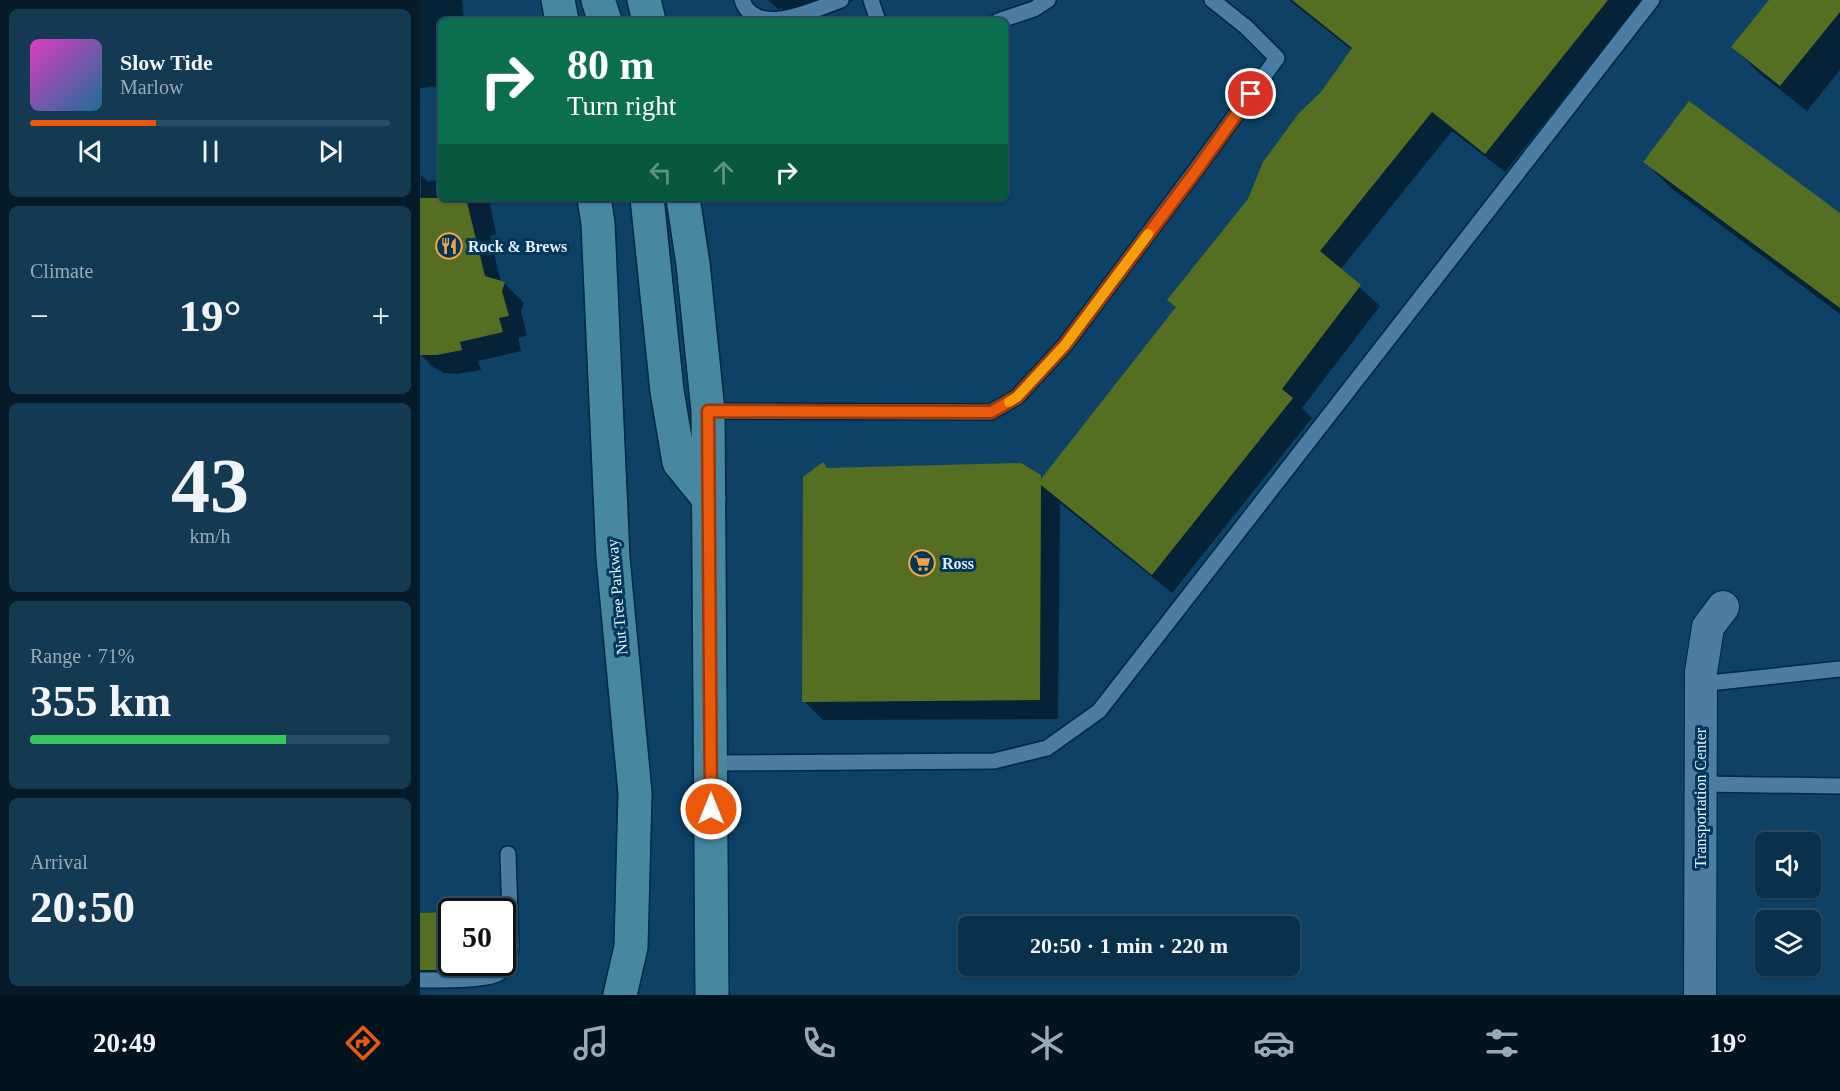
<!DOCTYPE html>
<meta charset="utf-8">
<style>
:root{--surface:#0a314c;--page:#133953;--text:#f1f3f6;--muted:#99a9b5;--line:#2a4c64;--accent:#ea580c}
body{margin:0;font-family:Georgia,serif;background:var(--page);color:var(--text);height:100vh;display:flex;flex-direction:column;font-size:22px;white-space:nowrap}
*{box-sizing:border-box;margin:0}
p{font-size:20px;color:var(--muted)}
.icon{flex:none;width:33px;height:33px;fill:none;stroke:currentColor;stroke-width:2;stroke-linecap:round;stroke-linejoin:round}
.map{position:relative;flex:1;overflow:hidden}
.details{display:flex;flex-direction:column;gap:9px;padding:9px;background:#061b2a;width:420px}
.details>*{flex:none}
.top-card{position:absolute;left:18px;top:18px;width:570px;height:183px;border-radius:9px;box-shadow:0 2px 4px #0004,0 0 0 2px var(--line);background:#0b6e4f;color:#fff;overflow:hidden}
.buttons{position:absolute;left:1335px;top:832px;display:grid;gap:12px}
.buttons a{display:grid;place-items:center;width:66px;height:66px;border-radius:9px;background:var(--surface);box-shadow:0 2px 4px #0004,0 0 0 2px var(--line);font-size:30px}
.speed{position:absolute;left:18px;top:898px;display:flex;gap:12px;font-size:30px;font-weight:700;text-align:center}
.speed>*{display:grid;place-content:center;width:78px;height:78px;border-radius:50%;background:var(--surface);box-shadow:0 2px 4px #0004,0 0 0 2px var(--line);line-height:1}
.speed .limit{border:3px solid #111;border-radius:9px;background:#fff;color:#111}
.pin{position:absolute;display:grid;place-items:center;width:51px;height:51px;color:#fff;margin:-26px;border:3px solid #fff;border-radius:50%;box-shadow:0 2px 6px #0007}
.me{position:absolute;width:66px;margin:-33px;rotate:0deg;stroke-linejoin:round;filter:drop-shadow(0 0 4px #0008)}
.turn{display:flex;align-items:center;gap:21px;height:126px;padding:0 30px;font-size:27px}
.turn .icon{width:78px;height:78px;stroke-width:2.5}
.turn b{display:block;font-size:42px;line-height:51px}
.lanes{display:flex;align-items:center;height:57px;padding:0 30px;background:#0003;justify-content:center;gap:30px;direction:ltr}
.lanes .off{opacity:.35}
.big{font-size:45px;font-weight:600;line-height:1.1}
.details .card{flex:1;display:flex;flex-direction:column;justify-content:center;gap:9px;min-width:0;padding:0 21px;border-radius:9px;background:var(--page)}
.details .dial{align-items:center;gap:0}
.dial b{font-size:78px;line-height:1}
.song{display:flex;align-items:center;gap:18px}
.cover{width:72px;height:72px;border-radius:9px;background:linear-gradient(135deg,hsl(310 70% 55%),hsl(200 70% 35%))}
.played{height:6px;border-radius:3px;background:linear-gradient(90deg,var(--accent) 35%,var(--line) 35%)}
.keys{display:flex;justify-content:space-around;direction:ltr}
.heat{display:flex;justify-content:space-between;align-items:center;font-size:33px;direction:ltr}
.charge{height:9px;border-radius:4px;background:linear-gradient(90deg,#34c759 71%,var(--line) 0)}
.trip{position:absolute;left:538px;top:916px;width:342px;height:60px;border-radius:9px;background:var(--surface);box-shadow:0 2px 4px #0004,0 0 0 2px var(--line);font-weight:600;line-height:60px;text-align:center}
.tab-bar{display:flex;height:96px;justify-content:space-around;align-items:center;background:#04141e;color:var(--muted)}
.tab-bar .icon{width:42px;height:42px}
.tab-bar .selected{color:var(--accent)}
.tab-bar b{font-size:27px;color:var(--text)}
main{display:flex;flex:1;min-height:0}
.map>svg:first-child{display:block}
.shadow{fill:#0007}
.building{fill:#566e21}
.lines{fill:none;stroke-linecap:round;stroke-linejoin:round}
.service-casing{stroke:#002742;stroke-width:18}
.minor-casing{stroke:#002742;stroke-width:34}
.secondary-casing{stroke:#002742;stroke-width:36}
.service{stroke:#4b7ca4;stroke-width:15}
.minor{stroke:#4b7ca4;stroke-width:32}
.secondary{stroke:#4788a0;stroke-width:33}
.route-casing{stroke:#983908;stroke-width:15}
.route{stroke:#ea580c;stroke-width:10}
.slow{stroke:#f59e0b;stroke-width:10}
.labels{text-anchor:middle;dominant-baseline:central;stroke-width:6;stroke-linejoin:round;paint-order:stroke}
.poi-label{font-size:16px;font-weight:bold;fill:#e1f0fe;stroke:#00365a;text-anchor:start}
.street-label{font-size:16px;fill:#e1f0fe;stroke:#00365a}
</style>
<main>
<section class="details">
<div class="card">
<div class="song"><i class="cover"></i><div><b>Slow Tide</b><p>Marlow</p></div></div>
<div class="played"></div>
<div class="keys"><svg class="icon" aria-label="previous" viewBox="0 0 24 24"><path d="M18 5L8 12l10 7zM5 5v14"/></svg><svg class="icon" aria-label="pause" viewBox="0 0 24 24"><path d="M8 5v14M16 5v14"/></svg><svg class="icon" aria-label="next" viewBox="0 0 24 24"><path d="M6 5l10 7-10 7zM19 5v14"/></svg></div>
</div>
<div class="card"><p>Climate</p>
<div class="heat"><a>−</a><b class="big">19°</b><a>+</a></div>
</div>
<div class="card dial"><b>43</b><p>km/h</p></div>
<div class="card"><p>Range · 71%</p><b class="big">355 km</b><div class="charge"></div></div>
<div class="card"><p>Arrival</p><b class="big">20:50</b></div>
</section>
<div class="map">
<svg width="1420" height="995" viewBox="0 0 1420 995">
<rect width="100%" height="100%" fill="#0d4166"/>
<path class="shadow" d="M 0,0 L 42,0 L 44,21 L 21,21 L 21,86 L 0,88 Z
M 348,0 L 435,0 L 373,20 L 362,8 L 358,9 Z
M 869,0 L 1222,0 L 1085,172 L 1032,131 L 920,270 L 960,306 L 882,408 L 892,418 L 752,593 L 640,503 L 638,719 L 403,720 L 384,701 L 408,469 L 620,476 L 623,479 L 757,308 L 749,300 L 829,200 L 932,50 Z
M 1351,0 L 1420,0 L 1420,70 L 1387,111 L 1339,73 L 1313,47 Z
M 1269,103 L 1420,215 L 1420,314 L 1251,188 L 1225,162 Z
M 1,175 L 8,182 L 21,179 L 21,198 L 69,199 L 76,234 L 70,236 L 81,282 L 84,283 L 104,303 L 101,311 L 107,335 L 98,338 L 101,351 L 58,361 L 61,370 L 37,374 L 24,373 L 13,367 L 0,354 Z
M 0,914 L 32,963 L 82,963 L 83,981 L 0,987 Z"/>
<path class="building" d="M 872,0 L 1188,0 L 1065,154 L 1012,112 L 900,251 L 941,285 L 862,389 L 873,398 L 732,575 L 621,485 L 620,700 L 382,702 L 383,477 L 403,462 L 407,468 L 601,463 L 621,475 L 621,479 L 756,307 L 747,300 L 828,199 L 843,162 L 879,113 L 901,92 L 932,48 Z
M 1349,0 L 1420,0 L 1420,12 L 1360,86 L 1311,47 Z
M 1269,101 L 1420,213 L 1420,308 L 1223,162 Z
M 0,198 L 46,198 L 65,276 L 85,282 L 82,291 L 89,316 L 79,318 L 83,332 L 40,342 L 42,350 L 17,355 L 0,355 Z
M 32,912 L 32,970 L 0,970 L 0,913 Z"/>
<g class="lines">
<g class="service-casing">
<path id="service" d="M 322,0 C 335,39 395,9 421,0
M 451,0 L 458,21
M 578,21 L 614,9 L 628,0
M 288,411 L 571,412 L 597,397 L 645,345 L 778,167 L 857,58 L 826,27 L 792,0
M 1280,684 L 1420,669
M 291,763 L 574,761 L 627,748 L 679,711 L 1232,0
M 1280,784 L 1420,786
M 0,980 C 17,980 68,981 79,973 C 87,967 89,956 91,947 L 88,854"/>
</g>
<g class="minor-casing">
<path id="minor" d="M 1280,995 L 1281,672 L 1288,627 L 1303,607"/>
</g>
<g class="secondary-casing">
<path id="secondary" d="M 138,0 L 142,21
M 178,0 L 185,21
M 224,0 L 229,21
M 174,198 L 178,223 L 193,558 L 215,793 L 211,947 L 200,995
M 227,198 L 247,391 L 259,462 L 289,499
M 263,198 L 273,264 L 288,411 L 292,995"/>
</g>
<use href="#service" class="service"/>
<use href="#minor" class="minor"/>
<use href="#secondary" class="secondary"/>
</g>
<g class="lines">
<g class="route-casing">
<path id="route" d="M 291,809 L 288,411 L 571,412 L 597,397 L 645,345 L 778,168 L 831,94"/>
</g>
<use href="#route" class="route"/>
<path class="slow" d="M 589,402 L 597,397 L 645,345 L 728,234"/>
</g>
<defs>
<g id="restaurant-ring" transform="scale(1.35)"><circle r="9.5" fill="#00365a" stroke="#f6a247" stroke-width="1.5"/><path d="M-5-6h1v4h1v-4h1v4h1v-4h1v5L-1.5 .5V6h-2V.5L-5-1ZM5-6V6H3V1.5H1.5Q1.5-4 5-6Z" fill="#f6a247"/></g>
<g id="supermarket-ring" transform="scale(1.35)"><circle r="9.5" fill="#00365a" stroke="#f6a247" stroke-width="1.5"/><path d="M-6-5.5h2.5l.6 2H6L4.5 2H-2.5L-4.4-4H-6ZM-1.5 3.2a1.3 1.3 0 1 0 .1 0ZM3 3.2a1.3 1.3 0 1 0 .1 0Z" fill="#f6a247"/></g>
</defs>
<g fill-rule="evenodd">
<use href="#restaurant-ring" x="29" y="246"/>
<use href="#supermarket-ring" x="502" y="563"/>
</g>
<g class="labels">
<g class="poi-label">
<text x="48" y="246">Rock &amp; Brews</text>
<text x="522" y="563">Ross</text>
</g>
<g class="street-label">
<text transform="translate(197 597) rotate(-95)">Nut Tree Parkway</text>
<text transform="translate(1280 798) rotate(-90)">Transportation Center</text>
</g>
</g>
</svg>
<div class="buttons">
<a><svg class="icon" aria-label="sound" viewBox="0 0 24 24"><path d="M4 9h4l5-4v14l-5-4H4zM17 9q2 3 0 6"/></svg></a>
<a><svg class="icon" aria-label="layers" viewBox="0 0 24 24"><path d="M12 4l9 5-9 5-9-5zM3 14l9 5 9-5"/></svg></a>
</div>
<div class="speed"><div class="limit">50</div></div>
<div class="pin" style="left:831px;top:94px;background:#d93025"><svg class="icon" aria-label="arrive" viewBox="0 0 24 24"><path d="M6 21V4h12l-3 4 3 4H6"/></svg></div>
<svg class="me" style="left:291px;top:809px" viewBox="-20 -20 40 40"><circle r="17" fill="#ea580c" stroke="#fff" stroke-width="3"/><path d="M0-11L8 9 0 5-8 9z" fill="#fff"/></svg>
<div class="trip">20:50 · 1 min · 220 m</div>
<div class="top-card">
<div class="turn"><svg class="icon" aria-label="right" viewBox="0 0 24 24"><path d="M7 20v-9h11M14 6l5 5-5 5"/></svg><div><b>80 m</b>Turn right</div></div>
<div class="lanes"><svg class="icon off" aria-label="left" viewBox="0 0 24 24"><path d="M17 20v-9H6M10 6l-5 5 5 5"/></svg><svg class="icon off" aria-label="ahead" viewBox="0 0 24 24"><path d="M12 20V5M6 11l6-6 6 6"/></svg><svg class="icon" aria-label="right" viewBox="0 0 24 24"><path d="M7 20v-9h11M14 6l5 5-5 5"/></svg></div>
</div>
</div>
</main>
<nav class="tab-bar">
<b>20:49</b>
<svg class="icon selected" aria-label="directions" viewBox="0 0 24 24"><path d="M12 3l9 9-9 9-9-9zM9 14v-3h6M13 9l2 2-2 2"/></svg>
<svg class="icon" aria-label="music" viewBox="0 0 24 24"><path d="M9 18V5l10-2v13"/><circle cx="6" cy="18" r="3"/><circle cx="16" cy="16" r="3"/></svg>
<svg class="icon" aria-label="phone" viewBox="0 0 24 24"><path d="M5 4h4l2 5-3 2q2 4 5 5l2-3 5 2v4C11 20 4 13 5 4z"/></svg>
<svg class="icon" aria-label="climate" viewBox="0 0 24 24"><path d="M12 3v18M4 7l16 10M4 17L20 7"/></svg>
<svg class="icon" aria-label="car" viewBox="0 0 24 24"><path d="M5 17H2v-5l4-1 3-4h7l3 4 3 1v5h-3M9 17h6M6 11h13"/><circle cx="7" cy="17" r="2"/><circle cx="17" cy="17" r="2"/></svg>
<svg class="icon" aria-label="filters" viewBox="0 0 24 24"><path d="M4 7h16M4 17h16"/><circle cx="9" cy="7" r="2"/><circle cx="15" cy="17" r="2"/></svg>
<b>19°</b>
</nav>
